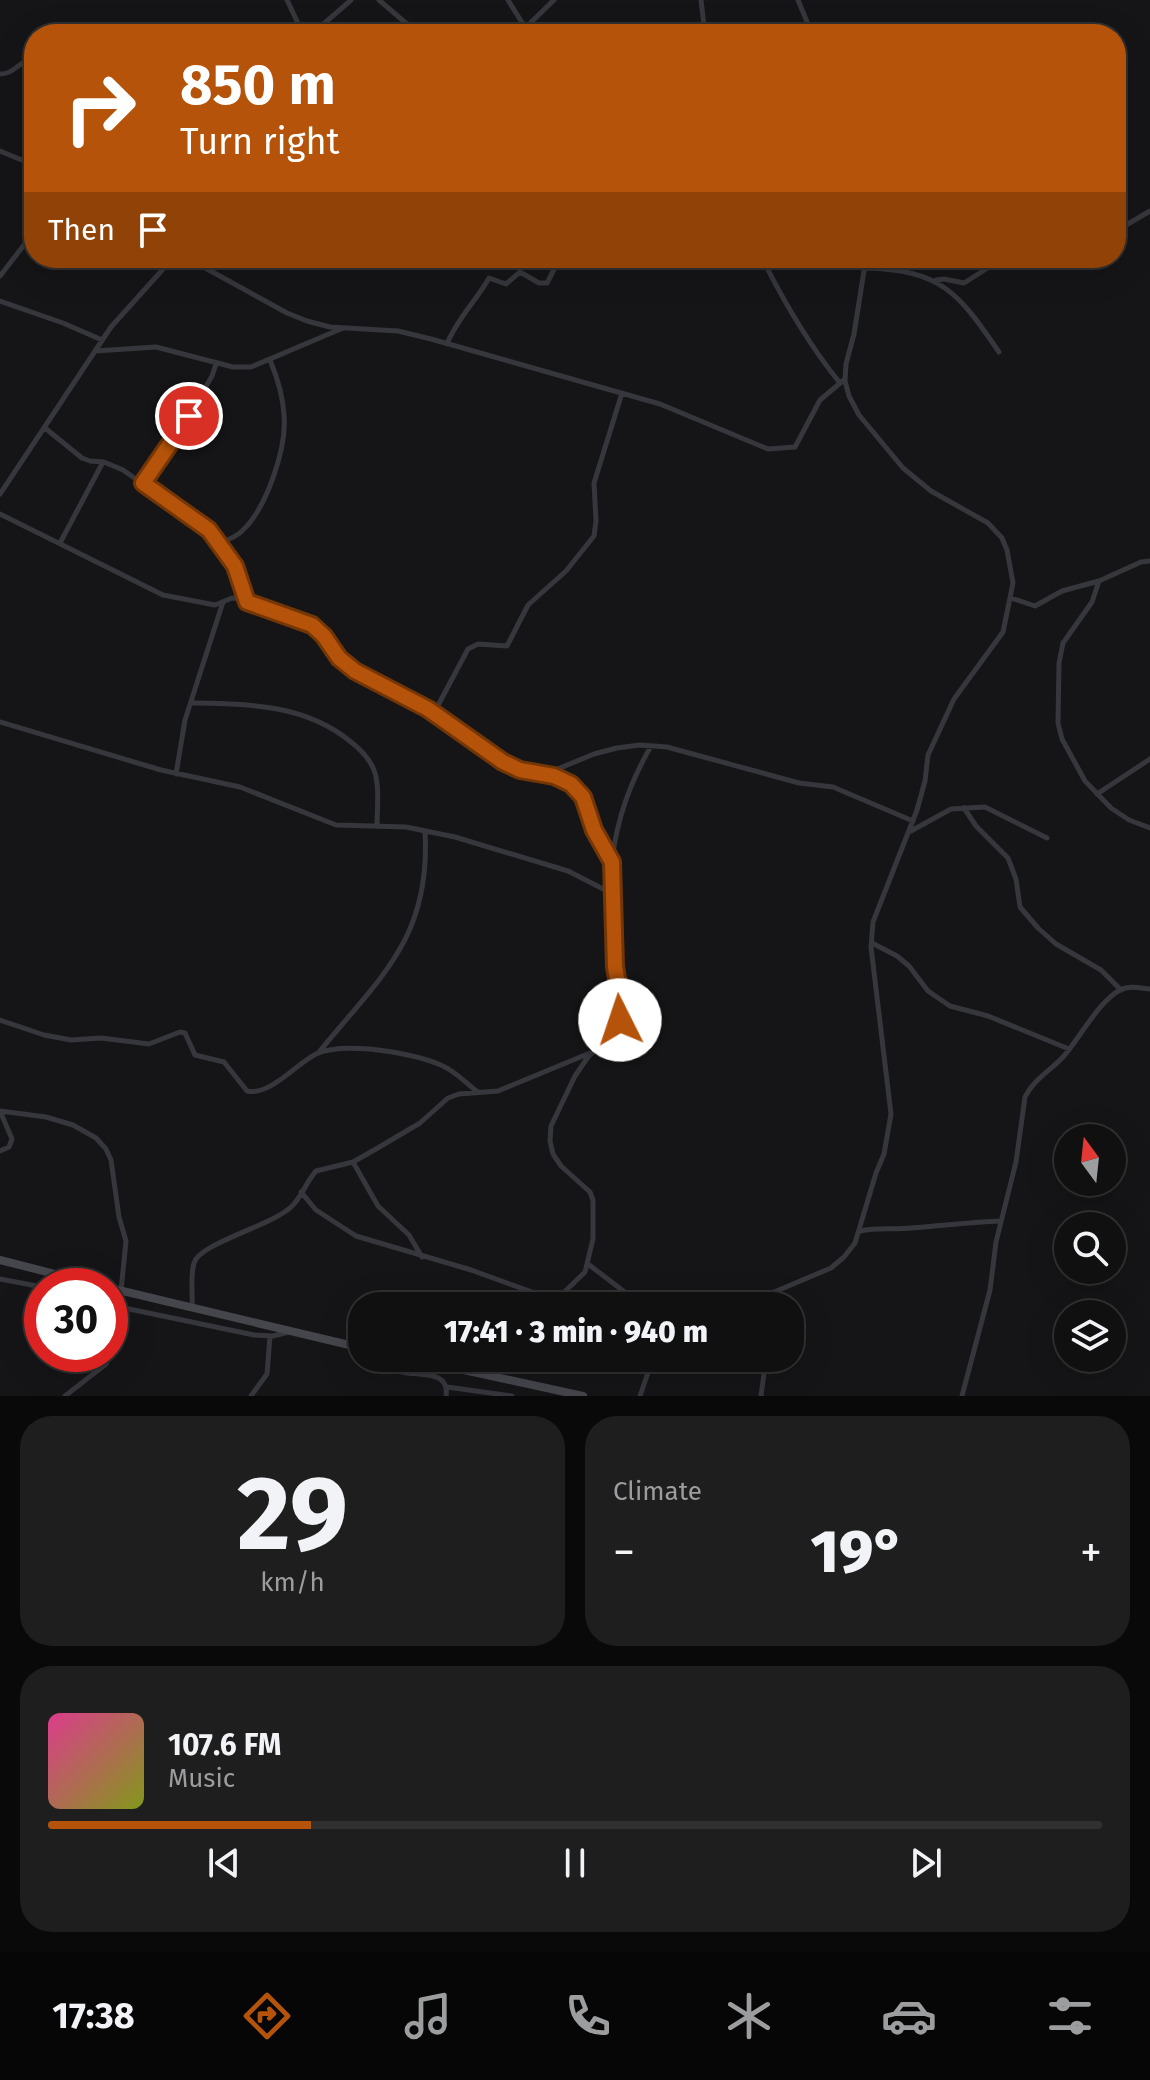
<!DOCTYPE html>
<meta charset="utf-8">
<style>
:root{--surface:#101011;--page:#1e1e1f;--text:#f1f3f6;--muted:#9c9d9f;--line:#303031;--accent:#b45309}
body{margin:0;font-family:"Fira Sans",sans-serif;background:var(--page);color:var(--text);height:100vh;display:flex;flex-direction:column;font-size:30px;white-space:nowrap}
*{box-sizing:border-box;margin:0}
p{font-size:26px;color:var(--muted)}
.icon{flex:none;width:44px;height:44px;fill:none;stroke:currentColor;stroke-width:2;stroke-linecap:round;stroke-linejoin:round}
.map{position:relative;height:1396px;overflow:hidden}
.side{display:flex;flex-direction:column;gap:20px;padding:20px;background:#090909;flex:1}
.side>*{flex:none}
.guide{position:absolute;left:24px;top:24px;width:1102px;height:244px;border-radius:32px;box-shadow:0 8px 32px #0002,0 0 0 2px var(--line);background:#b45309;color:#fff;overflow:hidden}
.needle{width:52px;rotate:345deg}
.tools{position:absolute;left:1054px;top:1124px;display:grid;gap:16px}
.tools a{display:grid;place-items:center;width:72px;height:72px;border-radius:50%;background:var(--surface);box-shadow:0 8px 32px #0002,0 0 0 2px var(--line);font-size:40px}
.speed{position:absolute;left:24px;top:1268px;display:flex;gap:16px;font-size:40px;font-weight:700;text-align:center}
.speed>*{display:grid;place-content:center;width:104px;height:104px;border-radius:50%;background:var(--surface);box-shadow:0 8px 32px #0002,0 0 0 2px var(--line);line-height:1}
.speed .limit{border:12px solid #d22;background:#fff;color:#111}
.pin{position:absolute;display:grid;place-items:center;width:68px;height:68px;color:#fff;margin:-34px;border:4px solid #fff;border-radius:50%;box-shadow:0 2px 8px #0007}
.me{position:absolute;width:88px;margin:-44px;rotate:356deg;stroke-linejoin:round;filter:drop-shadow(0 0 6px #0008)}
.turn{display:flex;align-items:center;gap:28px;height:168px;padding:0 24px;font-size:36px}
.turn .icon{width:104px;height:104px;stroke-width:2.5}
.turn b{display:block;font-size:56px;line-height:68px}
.then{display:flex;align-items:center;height:76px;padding:0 24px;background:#0003;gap:16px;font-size:30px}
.big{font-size:60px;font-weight:800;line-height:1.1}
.side .widget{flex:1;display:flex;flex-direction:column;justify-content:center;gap:12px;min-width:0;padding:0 28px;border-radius:32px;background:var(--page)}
.side .dial{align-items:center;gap:0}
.dial b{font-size:104px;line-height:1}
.song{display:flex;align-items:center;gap:24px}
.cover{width:96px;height:96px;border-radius:12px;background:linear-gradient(135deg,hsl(330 70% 55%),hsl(70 70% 35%))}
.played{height:8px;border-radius:4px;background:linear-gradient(90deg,var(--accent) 25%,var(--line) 25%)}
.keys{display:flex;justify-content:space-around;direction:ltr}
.heat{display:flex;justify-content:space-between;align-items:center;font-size:44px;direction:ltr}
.side .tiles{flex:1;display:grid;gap:20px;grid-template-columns:1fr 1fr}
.widget:last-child{grid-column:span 2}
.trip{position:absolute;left:348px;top:1292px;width:456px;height:80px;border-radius:32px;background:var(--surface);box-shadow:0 8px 32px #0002,0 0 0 2px var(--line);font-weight:800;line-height:80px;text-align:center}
.tabs{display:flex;height:128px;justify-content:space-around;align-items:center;background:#060607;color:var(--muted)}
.tabs .icon{width:56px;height:56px}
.tabs .selected{color:var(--accent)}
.tabs b{font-size:36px;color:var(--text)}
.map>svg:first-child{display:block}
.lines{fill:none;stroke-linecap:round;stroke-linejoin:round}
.minor{stroke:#36373c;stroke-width:5}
.secondary{stroke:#44464c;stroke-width:8}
.route-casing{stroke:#753606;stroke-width:20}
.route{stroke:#b45309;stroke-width:14}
</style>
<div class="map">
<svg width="1150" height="1396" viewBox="0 0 1150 1396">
<rect width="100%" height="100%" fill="#151517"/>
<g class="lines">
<path class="minor" d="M 287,0 L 303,34
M 379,0 L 407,24 L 426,26 L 441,34
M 508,0 L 526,29
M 701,0 L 705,34
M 798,0 L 812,34
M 103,34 L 106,34
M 312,34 L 351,0
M 519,34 L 554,0
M 0,74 C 14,74 17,63 30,60 L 34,63
M 0,151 L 34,165
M 1116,231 L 1150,211
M 187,258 L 287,313 L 307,321 L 330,327 L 398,331 L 431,339 L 660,404 L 768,449 L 795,447 L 820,400 L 845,379
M 671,258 L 682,264 L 693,258
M 762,258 C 784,302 809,345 840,383
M 865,268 C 941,270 958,292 999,352
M 0,276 L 34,232
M 936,280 L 944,279 L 964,283 L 994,264 L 1006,260 L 1068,258
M 0,301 L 63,323 L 102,340
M 447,344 C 457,319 476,301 489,278 L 506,284 L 520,272 L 539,283 L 547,283 L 560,258
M 95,351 L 156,347 L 233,367 L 251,367 L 343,328
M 45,428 L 82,458 L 90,461 L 104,462 L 123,470 L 209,530 L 235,566 L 247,602
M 143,483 L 182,428 L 212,376 L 216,364
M 0,494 L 111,327 L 173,258
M 0,514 L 163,595 L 215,605 L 232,598 L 241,599 L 304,620 L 324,636 L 339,658 L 355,671 L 428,709 L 503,762 L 520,770 L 554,776 L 571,784 L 583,797 L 594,830 L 612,862 L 615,967 L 621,1008 L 619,1026 L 615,1033 L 588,1057 L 575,1076 L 551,1126 L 550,1141 L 553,1154 L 561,1166 L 590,1192 L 593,1200 L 593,1239 L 585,1272 L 550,1306
M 60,543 L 103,462
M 220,543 C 228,540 236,537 242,531 C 267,508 287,447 284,415 C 283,395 277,377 270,360
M 1099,581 L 1092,602 L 1063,643 L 1059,663 L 1058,723 L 1062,739 L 1085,781 L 1111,808 L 1129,820 L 1150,828
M 1011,598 L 1035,606 L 1062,591 L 1099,581 L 1141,562 L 1150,561
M 192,703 C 248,704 305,704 351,742 C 360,749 369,758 374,770 C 380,787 377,808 377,826
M 434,713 L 468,649 L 478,644 L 507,646 L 528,605 L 566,571 L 594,536 L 596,521 L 594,483 L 622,393
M 0,722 L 161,770 L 240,787 L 336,825 L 406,827 L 455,837 L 568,871 L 611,893
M 176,774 L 185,720 L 223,602
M 543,775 L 594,754 L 617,748 L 640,745 L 667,747 L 799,783 L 833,787 L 913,821
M 1097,794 L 1150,759
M 964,808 L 976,826 L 1008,858 L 1016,879 L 1020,907 L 1038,928 L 1056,944 L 1101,970 L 1121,990
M 911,831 L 951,809 L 985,807 L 1047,838
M 612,861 C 617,818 630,783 651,746
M 872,943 L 897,956 L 909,966 L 928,991 L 950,1006 L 988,1016 L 1069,1049
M 0,1020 L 44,1035 L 71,1040 L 101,1038 L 149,1044 L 180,1032 L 185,1033 L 195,1055 L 224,1062 L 247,1091 C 270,1096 296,1064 316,1054 C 345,1041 414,1053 443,1066 C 456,1072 467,1084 478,1092
M 319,1052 C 380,977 431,938 425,832
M 0,1111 L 46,1117 L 73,1125 L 96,1138 L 106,1149 L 111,1160 L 119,1217 L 126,1241 L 121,1291
M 0,1151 L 9,1147 L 12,1139 L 0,1111
M 353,1162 L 378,1206 L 409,1235 L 422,1257
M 301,1192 L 316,1210 L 356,1236 L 471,1270 L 557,1301
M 860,1231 C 878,1227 893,1230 911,1228 C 942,1226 971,1222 1001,1221
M 588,1264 L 643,1306
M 0,1279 L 42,1287
M 110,1305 L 254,1335 L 273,1336 L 289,1332
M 741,1306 L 831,1268 L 844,1257 L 855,1243 L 876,1173 L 884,1154 L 891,1114 L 871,947 L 873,922 L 917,810 L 925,781 L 928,755 L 954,699 L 1003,632 L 1013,583 L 1007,550 L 1002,538 L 988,523 L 931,491 L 903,468 L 859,415 L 849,396 L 845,381 L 846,364 L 854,334 L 866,258
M 192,1307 C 193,1293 190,1276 194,1263 C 200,1243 271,1226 291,1207 C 302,1197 306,1182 316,1171 L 353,1162 L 376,1149 L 420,1123 L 448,1098 L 459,1094 L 498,1091 L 590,1053
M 110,1330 L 111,1306
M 373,1358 C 382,1365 391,1370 402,1372 C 420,1376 450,1370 446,1396
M 488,1374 L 498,1358
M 447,1387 L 512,1396
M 65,1396 L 106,1364 L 110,1354
M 251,1396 L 267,1374 L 270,1336
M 640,1396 L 653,1358
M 761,1396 L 766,1358
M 962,1396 L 990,1290 L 996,1242 L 1016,1162 L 1025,1097 C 1034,1079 1050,1071 1063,1057 C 1079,1039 1099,1001 1120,990 C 1130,985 1139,988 1150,989"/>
<path class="secondary" d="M 0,1260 L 102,1286
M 110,1288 L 362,1348
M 409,1358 L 583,1396"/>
</g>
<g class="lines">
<g class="route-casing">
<path id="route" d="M 189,416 L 143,483 L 209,530 L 235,566 L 247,602 L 312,625 L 324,636 L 339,658 L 355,671 L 428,709 L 503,762 L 520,770 L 554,776 L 571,784 L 583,797 L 594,830 L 612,862 L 615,967 L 620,995 L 620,1020"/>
</g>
<use href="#route" class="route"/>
</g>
</svg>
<div class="tools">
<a><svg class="needle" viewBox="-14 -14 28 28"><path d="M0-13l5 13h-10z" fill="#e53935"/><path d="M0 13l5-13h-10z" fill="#9c9d9f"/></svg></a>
<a><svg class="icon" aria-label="search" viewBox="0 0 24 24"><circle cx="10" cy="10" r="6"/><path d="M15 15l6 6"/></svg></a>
<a><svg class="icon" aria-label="layers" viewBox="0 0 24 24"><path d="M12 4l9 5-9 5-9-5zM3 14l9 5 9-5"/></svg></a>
</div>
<div class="speed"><div class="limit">30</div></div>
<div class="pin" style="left:189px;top:416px;background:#d93025"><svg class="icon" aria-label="arrive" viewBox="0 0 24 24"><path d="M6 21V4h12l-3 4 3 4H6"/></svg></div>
<svg class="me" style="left:620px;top:1020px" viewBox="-20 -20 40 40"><circle r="19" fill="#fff"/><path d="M0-13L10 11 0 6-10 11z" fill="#b45309"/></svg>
<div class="trip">17:41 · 3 min · 940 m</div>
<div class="guide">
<div class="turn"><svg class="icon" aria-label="right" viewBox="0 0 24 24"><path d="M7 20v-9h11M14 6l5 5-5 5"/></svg><div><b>850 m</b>Turn right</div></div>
<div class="then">Then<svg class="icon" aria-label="arrive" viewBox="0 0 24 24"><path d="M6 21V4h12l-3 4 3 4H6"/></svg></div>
</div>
</div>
<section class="side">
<div class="tiles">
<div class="widget dial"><b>29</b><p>km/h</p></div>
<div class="widget"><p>Climate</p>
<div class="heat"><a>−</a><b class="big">19°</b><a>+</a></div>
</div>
<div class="widget">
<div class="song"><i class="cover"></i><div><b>107.6 FM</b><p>Music</p></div></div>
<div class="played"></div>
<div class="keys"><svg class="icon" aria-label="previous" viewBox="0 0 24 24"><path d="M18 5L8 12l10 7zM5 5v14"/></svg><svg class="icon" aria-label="pause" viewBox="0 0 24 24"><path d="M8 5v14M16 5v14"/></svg><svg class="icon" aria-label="next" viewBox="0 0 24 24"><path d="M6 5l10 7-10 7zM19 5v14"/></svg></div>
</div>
</div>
</section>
<nav class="tabs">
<b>17:38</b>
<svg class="icon selected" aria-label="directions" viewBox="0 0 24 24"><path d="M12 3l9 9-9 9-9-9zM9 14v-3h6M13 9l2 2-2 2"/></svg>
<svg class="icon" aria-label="music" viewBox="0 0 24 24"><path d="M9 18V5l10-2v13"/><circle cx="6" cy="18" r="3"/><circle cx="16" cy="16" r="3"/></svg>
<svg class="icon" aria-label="phone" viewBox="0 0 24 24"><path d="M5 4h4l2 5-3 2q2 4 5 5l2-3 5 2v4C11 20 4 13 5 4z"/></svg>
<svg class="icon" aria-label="climate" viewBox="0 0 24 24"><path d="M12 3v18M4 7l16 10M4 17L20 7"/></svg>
<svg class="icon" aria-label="car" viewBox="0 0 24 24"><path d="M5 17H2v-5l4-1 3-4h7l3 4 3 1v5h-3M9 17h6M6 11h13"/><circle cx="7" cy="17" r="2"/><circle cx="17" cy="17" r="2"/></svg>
<svg class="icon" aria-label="filters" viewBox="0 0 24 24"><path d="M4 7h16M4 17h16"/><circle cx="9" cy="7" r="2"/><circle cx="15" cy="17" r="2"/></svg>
</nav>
